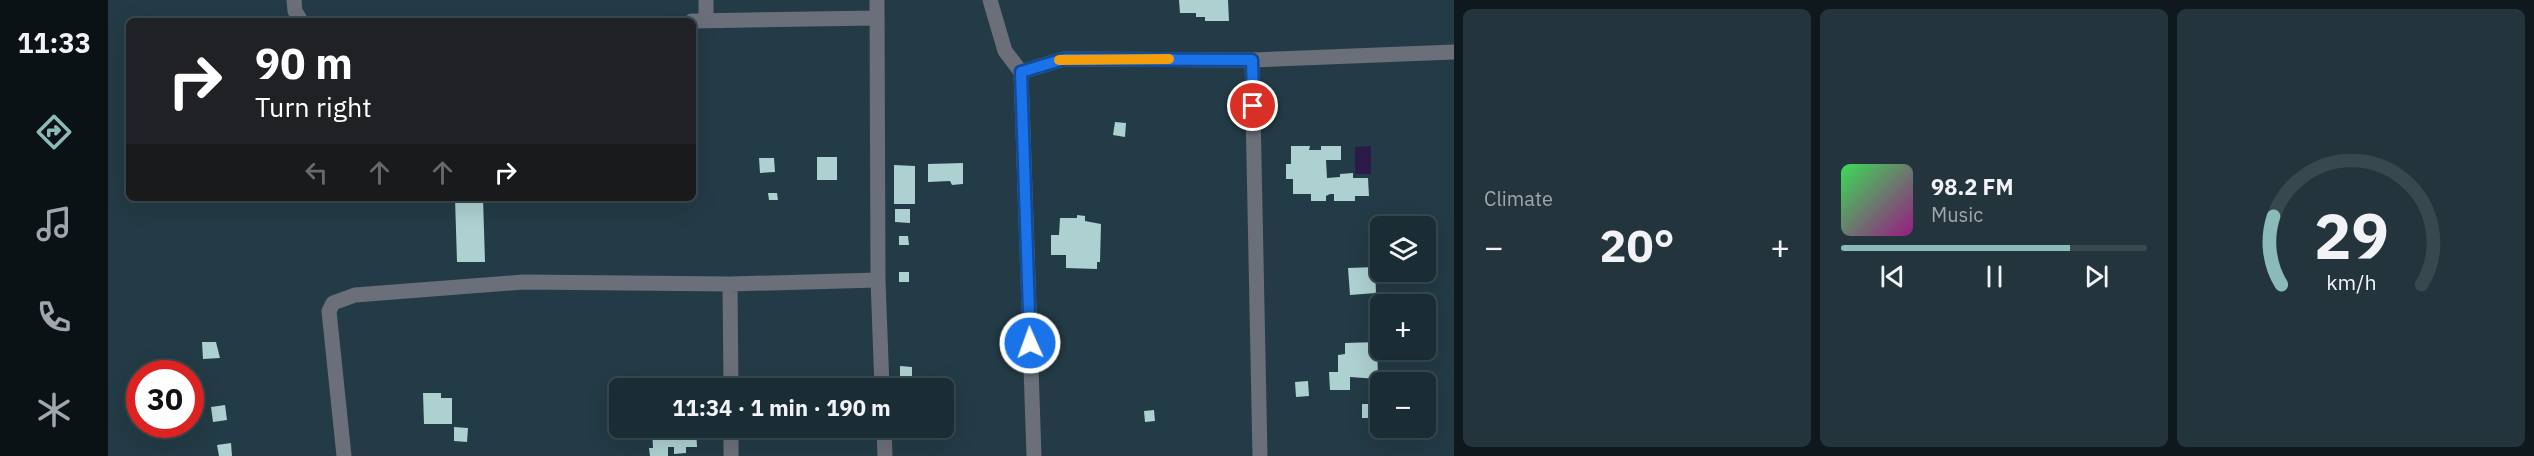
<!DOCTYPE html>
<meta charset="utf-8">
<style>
:root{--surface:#1a2c34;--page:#23343c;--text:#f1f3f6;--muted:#9fa7ac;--line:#38484f;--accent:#8bbbb9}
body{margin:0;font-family:"IBM Plex Sans",sans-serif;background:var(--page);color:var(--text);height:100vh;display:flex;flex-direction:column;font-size:22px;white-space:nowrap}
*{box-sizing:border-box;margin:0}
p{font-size:20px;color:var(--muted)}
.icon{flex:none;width:33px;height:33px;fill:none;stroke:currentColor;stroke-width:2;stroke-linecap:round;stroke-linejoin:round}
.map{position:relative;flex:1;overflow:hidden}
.panel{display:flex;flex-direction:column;gap:9px;padding:9px;background:#0e181d;width:1080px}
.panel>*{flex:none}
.hud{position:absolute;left:18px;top:18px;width:570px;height:183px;border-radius:9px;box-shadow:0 6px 24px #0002,0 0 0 2px var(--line);background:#202124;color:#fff;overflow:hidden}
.tools{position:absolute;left:1262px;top:216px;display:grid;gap:12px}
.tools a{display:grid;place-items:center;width:66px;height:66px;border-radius:9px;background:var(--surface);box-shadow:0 6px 24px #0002,0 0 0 2px var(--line);font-size:30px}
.speed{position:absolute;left:18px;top:360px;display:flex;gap:12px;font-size:30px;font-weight:700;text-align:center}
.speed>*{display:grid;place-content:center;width:78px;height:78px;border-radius:50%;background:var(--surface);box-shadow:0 6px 24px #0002,0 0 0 2px var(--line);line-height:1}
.speed .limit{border:9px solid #d22;background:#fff;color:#111}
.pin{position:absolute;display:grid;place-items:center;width:51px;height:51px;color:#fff;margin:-26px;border:3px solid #fff;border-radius:50%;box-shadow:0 2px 6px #0007}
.me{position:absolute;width:66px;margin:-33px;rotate:358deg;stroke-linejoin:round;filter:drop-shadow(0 0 4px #0008)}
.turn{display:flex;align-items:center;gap:21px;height:126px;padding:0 30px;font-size:27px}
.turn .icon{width:78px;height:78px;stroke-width:2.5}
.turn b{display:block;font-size:42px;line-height:51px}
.lanes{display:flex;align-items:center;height:57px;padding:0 30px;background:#0003;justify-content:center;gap:30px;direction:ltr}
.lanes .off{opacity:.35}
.big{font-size:45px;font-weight:700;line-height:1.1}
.panel .tile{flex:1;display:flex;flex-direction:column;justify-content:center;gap:9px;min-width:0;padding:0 21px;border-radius:9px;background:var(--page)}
.panel .dial{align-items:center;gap:0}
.dial svg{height:156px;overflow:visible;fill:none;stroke:var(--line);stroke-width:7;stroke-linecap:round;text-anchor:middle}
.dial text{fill:var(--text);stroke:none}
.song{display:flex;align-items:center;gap:18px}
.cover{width:72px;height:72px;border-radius:9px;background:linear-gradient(135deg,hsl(130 70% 55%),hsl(310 70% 35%))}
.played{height:6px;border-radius:3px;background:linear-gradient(90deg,var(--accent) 75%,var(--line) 75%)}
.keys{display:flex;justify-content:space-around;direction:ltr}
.heat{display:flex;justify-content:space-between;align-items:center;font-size:33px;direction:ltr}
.panel .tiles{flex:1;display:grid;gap:9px;grid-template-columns:repeat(3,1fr)}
.trip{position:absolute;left:501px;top:378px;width:345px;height:60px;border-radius:9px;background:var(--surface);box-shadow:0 6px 24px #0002,0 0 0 2px var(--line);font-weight:700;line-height:60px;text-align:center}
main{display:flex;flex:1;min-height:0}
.menu{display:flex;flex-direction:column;width:108px;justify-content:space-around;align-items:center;background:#0a1215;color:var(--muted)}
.menu .icon{width:42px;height:42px}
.menu .on{color:var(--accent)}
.menu b{font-size:27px;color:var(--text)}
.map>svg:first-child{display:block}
.water{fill:#2c1b48}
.building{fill:#add0d0}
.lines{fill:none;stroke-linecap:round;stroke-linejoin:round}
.street{stroke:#6a6f79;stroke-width:15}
.route-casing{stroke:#114b97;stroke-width:15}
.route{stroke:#1a73e8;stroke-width:10}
.slow{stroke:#f59e0b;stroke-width:10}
</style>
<main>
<nav class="menu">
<b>11:33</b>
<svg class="icon on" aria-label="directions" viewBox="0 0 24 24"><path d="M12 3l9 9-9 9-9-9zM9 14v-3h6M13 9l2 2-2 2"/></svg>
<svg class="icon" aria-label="music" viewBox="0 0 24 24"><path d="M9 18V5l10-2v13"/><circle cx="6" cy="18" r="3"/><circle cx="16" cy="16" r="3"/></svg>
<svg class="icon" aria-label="phone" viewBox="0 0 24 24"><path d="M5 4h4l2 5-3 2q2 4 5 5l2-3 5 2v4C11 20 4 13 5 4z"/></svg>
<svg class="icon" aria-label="climate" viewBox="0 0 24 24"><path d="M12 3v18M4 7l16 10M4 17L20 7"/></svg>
</nav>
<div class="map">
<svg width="1346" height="456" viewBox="0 0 1346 456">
<rect width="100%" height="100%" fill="#233b46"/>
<path class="water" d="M 1263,146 L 1263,174 L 1247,174 L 1247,147 Z"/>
<path class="building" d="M 1071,0 L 1120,0 L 1121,21 L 1097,21 L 1097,17 L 1088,17 L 1088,13 L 1072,13 Z
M 1007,122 L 1018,123 L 1017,137 L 1005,135 Z
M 1183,146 L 1202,146 L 1201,150 L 1213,150 L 1213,146 L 1233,146 L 1233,160 L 1218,160 L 1219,178 L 1232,177 L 1232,174 L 1245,173 L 1245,178 L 1260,178 L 1261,196 L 1247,196 L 1247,201 L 1226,201 L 1226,194 L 1222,194 L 1218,196 L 1218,201 L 1203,201 L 1203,194 L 1185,194 L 1185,179 L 1178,179 L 1178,164 L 1183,164 Z
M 709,157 L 729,157 L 729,180 L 709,180 Z
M 651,158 L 666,158 L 667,172 L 652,173 Z
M 855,163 L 855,184 L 844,185 L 842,181 L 820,182 L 820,164 Z
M 786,165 L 807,166 L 807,204 L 786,204 Z
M 660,193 L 669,193 L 670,200 L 661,200 Z
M 347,198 L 375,198 L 377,262 L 349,262 Z
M 787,209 L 802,209 L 802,223 L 787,222 Z
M 969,215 L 977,216 L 977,221 L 993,224 L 992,262 L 989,262 L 989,269 L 958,268 L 958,255 L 943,255 L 943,235 L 951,235 L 952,218 L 969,218 Z
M 1276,215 L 1306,215 L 1307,226 L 1276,226 Z
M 791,236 L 800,236 L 801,245 L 791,245 Z
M 1267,267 L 1268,293 L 1242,295 L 1240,268 Z
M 791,272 L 801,272 L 801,282 L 791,282 Z
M 94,342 L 108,342 L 112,358 L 95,359 Z
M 1269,342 L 1270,379 L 1242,377 L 1242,390 L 1222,390 L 1221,372 L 1230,372 L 1230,355 L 1237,354 L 1237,343 Z
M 792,366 L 804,367 L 804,380 L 792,379 Z
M 1200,381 L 1201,396 L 1188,397 L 1187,382 Z
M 315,393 L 333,393 L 333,398 L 344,398 L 344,424 L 316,424 Z
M 1254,404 L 1267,404 L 1268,418 L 1254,418 Z
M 117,405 L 119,420 L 105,422 L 103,407 Z
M 1046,410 L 1047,421 L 1037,422 L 1036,411 Z
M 346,427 L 360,428 L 359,442 L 346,441 Z
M 544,428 L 588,428 L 589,447 L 578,447 L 578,453 L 566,454 L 566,447 L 560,447 L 560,456 L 542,456 L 541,448 L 545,448 Z
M 123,443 L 124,456 L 111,456 L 109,445 Z"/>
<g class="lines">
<path class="street" d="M 186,0 L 187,11 L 193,21
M 769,0 L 770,280 L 774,388
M 882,0 L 897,51 L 913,72 L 926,456
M 598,20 L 598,0
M 584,21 L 768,18
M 1144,60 L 1152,456
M 913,72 L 956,59 L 1144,60 L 1346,52
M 622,284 L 623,388
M 623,428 L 623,456
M 776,428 L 777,456
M 236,456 L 221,311 L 225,303 L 247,295 L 415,282 L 622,284 L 770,280"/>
</g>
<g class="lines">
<g class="route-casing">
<path id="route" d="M 922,343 L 913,72 L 956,59 L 1144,60 L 1145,106"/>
</g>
<use href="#route" class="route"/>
<path class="slow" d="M 951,60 L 1061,59"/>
</g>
</svg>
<div class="tools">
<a><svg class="icon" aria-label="layers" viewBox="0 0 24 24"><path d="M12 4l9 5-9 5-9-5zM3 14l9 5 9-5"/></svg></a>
<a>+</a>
<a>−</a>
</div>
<div class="speed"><div class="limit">30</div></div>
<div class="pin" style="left:1145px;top:106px;background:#d93025"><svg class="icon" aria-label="arrive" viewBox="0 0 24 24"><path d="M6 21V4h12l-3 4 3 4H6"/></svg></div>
<svg class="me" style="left:922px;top:343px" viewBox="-20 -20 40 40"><circle r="17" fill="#1a73e8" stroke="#fff" stroke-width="3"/><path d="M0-11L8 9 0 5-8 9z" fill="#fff"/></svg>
<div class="trip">11:34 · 1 min · 190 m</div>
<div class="hud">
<div class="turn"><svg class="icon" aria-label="right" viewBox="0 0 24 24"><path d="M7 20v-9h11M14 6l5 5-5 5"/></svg><div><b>90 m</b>Turn right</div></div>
<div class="lanes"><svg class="icon off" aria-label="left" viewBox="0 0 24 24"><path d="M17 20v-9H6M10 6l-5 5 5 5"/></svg><svg class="icon off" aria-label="ahead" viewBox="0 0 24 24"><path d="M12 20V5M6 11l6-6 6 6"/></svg><svg class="icon off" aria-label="ahead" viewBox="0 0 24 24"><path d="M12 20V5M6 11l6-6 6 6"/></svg><svg class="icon" aria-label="right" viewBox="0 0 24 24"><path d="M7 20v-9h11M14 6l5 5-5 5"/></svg></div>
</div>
</div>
<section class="panel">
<div class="tiles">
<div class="tile"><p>Climate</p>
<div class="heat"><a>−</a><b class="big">20°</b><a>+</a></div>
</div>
<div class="tile">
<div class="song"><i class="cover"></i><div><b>98.2 FM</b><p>Music</p></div></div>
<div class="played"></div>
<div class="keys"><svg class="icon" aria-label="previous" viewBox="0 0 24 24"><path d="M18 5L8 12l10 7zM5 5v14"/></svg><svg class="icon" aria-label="pause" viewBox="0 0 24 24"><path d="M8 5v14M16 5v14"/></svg><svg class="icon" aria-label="next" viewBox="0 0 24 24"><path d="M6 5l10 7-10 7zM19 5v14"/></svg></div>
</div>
<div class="tile dial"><svg viewBox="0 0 100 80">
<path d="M14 69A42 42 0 1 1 86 69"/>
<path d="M14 69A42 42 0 0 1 10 34" stroke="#8bbbb9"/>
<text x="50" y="56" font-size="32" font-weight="700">29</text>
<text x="50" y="72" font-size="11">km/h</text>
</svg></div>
</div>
</section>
</main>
